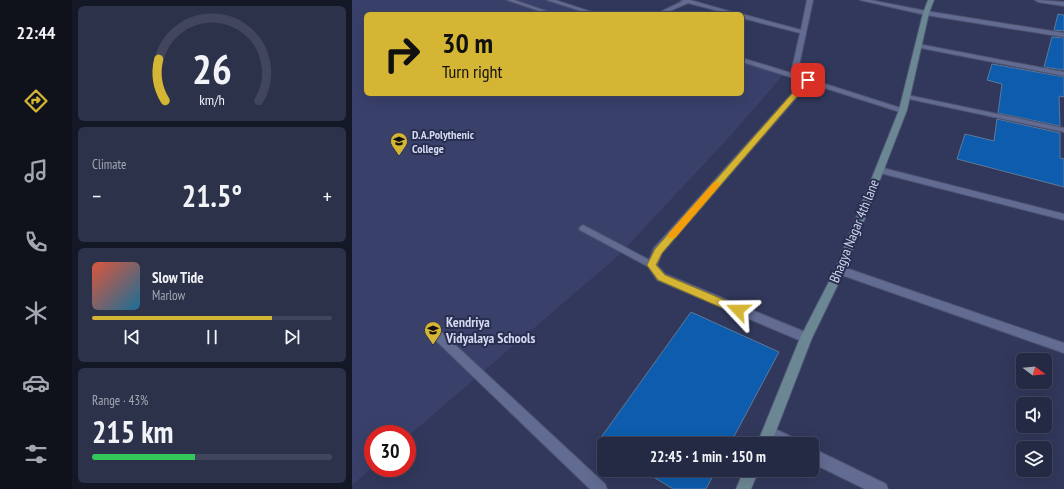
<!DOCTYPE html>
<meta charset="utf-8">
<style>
:root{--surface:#252a44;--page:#2d324b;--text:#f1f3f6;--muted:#a3a7b2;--line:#42465d;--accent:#d5b534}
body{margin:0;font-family:"PT Sans Narrow",sans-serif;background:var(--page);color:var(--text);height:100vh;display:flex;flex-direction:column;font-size:15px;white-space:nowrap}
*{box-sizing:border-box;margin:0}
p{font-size:13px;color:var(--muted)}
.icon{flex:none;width:22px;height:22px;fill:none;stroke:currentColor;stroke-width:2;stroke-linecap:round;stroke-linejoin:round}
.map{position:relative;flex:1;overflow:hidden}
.drawer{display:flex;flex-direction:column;gap:6px;padding:6px;background:#141725;width:280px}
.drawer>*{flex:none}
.hud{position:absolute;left:12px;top:12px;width:380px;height:84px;border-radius:6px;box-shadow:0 4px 16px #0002,0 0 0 1px var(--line);background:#d5b534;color:#111;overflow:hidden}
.needle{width:26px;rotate:106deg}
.buttons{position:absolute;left:664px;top:353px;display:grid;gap:8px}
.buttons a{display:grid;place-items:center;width:36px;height:36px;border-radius:6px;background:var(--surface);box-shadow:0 4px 16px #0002,0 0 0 1px var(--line);font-size:20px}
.speed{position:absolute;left:12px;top:425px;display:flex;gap:8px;font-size:20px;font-weight:700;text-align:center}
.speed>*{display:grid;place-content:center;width:52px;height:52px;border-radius:50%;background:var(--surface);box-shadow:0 4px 16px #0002,0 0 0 1px var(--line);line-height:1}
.speed .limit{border:6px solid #d22;background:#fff;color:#111}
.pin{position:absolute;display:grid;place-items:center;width:34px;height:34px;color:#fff;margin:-17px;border-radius:8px;box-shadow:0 2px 6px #0006}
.me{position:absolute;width:44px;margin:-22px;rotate:293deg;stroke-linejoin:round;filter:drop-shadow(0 0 3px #0008)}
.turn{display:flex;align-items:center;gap:14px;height:84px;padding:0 12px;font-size:18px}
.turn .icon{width:52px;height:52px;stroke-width:2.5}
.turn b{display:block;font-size:28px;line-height:34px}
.big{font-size:30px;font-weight:800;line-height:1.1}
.drawer .widget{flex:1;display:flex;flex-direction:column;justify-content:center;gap:6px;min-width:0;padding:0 14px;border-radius:6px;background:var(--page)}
.drawer .dial{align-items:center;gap:0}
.dial svg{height:104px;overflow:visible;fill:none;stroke:var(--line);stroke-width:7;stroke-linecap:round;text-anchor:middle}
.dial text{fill:var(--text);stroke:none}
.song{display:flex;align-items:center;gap:12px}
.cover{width:48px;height:48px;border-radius:6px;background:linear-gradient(135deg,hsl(10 70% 55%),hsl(200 70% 35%))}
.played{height:4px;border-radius:2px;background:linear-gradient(90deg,var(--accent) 75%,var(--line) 75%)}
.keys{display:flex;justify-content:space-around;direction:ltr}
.heat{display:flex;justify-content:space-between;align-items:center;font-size:22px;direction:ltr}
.charge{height:6px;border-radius:3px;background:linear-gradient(90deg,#34c759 43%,var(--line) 0)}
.trip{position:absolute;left:245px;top:437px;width:222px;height:40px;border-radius:6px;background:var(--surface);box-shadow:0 4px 16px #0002,0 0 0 1px var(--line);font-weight:800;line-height:40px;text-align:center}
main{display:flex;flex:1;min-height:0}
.tab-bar{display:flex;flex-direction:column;width:72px;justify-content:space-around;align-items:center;background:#0f111b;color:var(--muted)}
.tab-bar .icon{width:28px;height:28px}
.tab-bar .current{color:var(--accent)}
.tab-bar b{font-size:18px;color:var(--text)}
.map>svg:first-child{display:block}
.built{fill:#39416b}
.building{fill:#0d5cad;stroke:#5d799a}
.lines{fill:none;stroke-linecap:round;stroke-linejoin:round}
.lane-casing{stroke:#4d5370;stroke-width:2}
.street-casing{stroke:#4d5370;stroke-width:2}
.secondary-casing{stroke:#4d5370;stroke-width:2}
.lane{fill:#626b91;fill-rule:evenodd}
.street{fill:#626b91;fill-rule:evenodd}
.secondary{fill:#6c8794;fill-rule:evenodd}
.route{fill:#d5b534;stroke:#8a7622}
.slow{fill:#f59e0b}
.labels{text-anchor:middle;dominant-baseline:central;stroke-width:4;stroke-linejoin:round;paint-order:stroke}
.far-poi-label{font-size:12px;font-weight:bold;fill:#d3d8ee;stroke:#272e50;text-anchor:start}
.street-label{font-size:14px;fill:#d3d8ee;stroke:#272e50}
.poi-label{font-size:14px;font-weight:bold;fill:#d3d8ee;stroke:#272e50;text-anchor:start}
</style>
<main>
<nav class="tab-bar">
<b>22:44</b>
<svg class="icon current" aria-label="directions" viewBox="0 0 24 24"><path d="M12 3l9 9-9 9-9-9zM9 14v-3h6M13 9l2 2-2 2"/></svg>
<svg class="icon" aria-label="music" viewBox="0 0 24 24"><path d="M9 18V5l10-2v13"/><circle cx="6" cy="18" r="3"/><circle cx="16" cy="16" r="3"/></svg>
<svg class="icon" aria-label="phone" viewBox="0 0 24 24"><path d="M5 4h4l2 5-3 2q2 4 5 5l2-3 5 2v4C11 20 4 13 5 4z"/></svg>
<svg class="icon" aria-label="climate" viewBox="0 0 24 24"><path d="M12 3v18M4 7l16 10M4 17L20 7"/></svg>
<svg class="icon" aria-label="car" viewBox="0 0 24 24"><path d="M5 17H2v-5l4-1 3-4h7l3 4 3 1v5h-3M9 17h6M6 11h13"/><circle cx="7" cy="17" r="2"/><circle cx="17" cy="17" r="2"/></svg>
<svg class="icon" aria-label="filters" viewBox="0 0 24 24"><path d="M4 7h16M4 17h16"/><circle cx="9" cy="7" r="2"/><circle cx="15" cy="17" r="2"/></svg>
</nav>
<section class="drawer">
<div class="widget dial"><svg viewBox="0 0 100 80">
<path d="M14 69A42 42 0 1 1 86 69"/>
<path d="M14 69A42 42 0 0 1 9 37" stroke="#d5b534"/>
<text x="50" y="56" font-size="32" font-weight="700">26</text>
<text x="50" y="72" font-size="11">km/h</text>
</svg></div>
<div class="widget"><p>Climate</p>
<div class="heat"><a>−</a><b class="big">21.5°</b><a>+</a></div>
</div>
<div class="widget">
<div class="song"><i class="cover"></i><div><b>Slow Tide</b><p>Marlow</p></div></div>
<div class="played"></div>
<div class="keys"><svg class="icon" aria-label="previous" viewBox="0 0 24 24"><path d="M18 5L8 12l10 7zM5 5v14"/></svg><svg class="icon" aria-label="pause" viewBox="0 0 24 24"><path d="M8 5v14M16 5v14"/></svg><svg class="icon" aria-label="next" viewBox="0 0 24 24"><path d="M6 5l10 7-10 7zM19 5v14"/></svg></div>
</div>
<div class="widget"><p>Range · 43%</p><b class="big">215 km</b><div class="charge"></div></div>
</section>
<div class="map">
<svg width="712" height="489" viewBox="0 0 712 489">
<rect width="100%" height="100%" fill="#31385b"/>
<path class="built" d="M 0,0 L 193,0 L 238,14 L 14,14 L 14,94 L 390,94 L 390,61 L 432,74 L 380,134 L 267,255 L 55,437 L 55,434 L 21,434 L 21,467 L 0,485 Z"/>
<path class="building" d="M 706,14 L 712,15 L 712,31 L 702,30 Z
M 700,37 L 712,38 L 712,70 L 692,67 Z
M 640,64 L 712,77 L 712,97 L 707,96 L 708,126 L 646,113 L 650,84 L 635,80 Z
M 645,119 L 708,133 L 708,158 L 712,159 L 712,187 L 605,159 L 613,134 L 642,141 Z
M 339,312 L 427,352 L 378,444 L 252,444 L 252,447 L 245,443 Z
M 290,470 L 364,470 L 354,489 L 321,489 Z"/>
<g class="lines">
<g class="lane-casing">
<path id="lane" d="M 155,0 L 162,0 L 203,14 L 196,14 Z
M 231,225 L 303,263 L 305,265 L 303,267 L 297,267 L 228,230 L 227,228 Z
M 80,326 L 84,327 L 253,484 L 255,489 L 238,489 L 76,333 L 75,330 L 76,327 Z"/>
</g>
<g class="street-casing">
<path id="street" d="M 195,0 L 203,0 L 246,14 L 238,14 Z
M 329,0 L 338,0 L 387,14 L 378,14 L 336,3 L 311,14 L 304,14 L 331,1 Z
M 455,0 L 461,0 L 445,75 L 555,110 L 548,112 L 457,83 L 310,253 L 305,265 L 313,274 L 458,334 L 460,338 L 458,342 L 454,343 L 305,280 L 295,265 L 302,248 L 451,81 L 390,62 L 390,58 L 439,73 L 448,33 L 390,18 L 390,14 L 449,30 Z
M 508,0 L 518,0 L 574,11 L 712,33 L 712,37 L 574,15 Z
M 683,0 L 712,2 L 712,6 L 686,2 Z
M 566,44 L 712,72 L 712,76 L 564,47 L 564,45 Z
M 555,95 L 712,128 L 712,132 L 553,98 L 551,97 Z
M 527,167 L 712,214 L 712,220 L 524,172 L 524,168 Z
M 488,266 L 712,343 L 712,353 L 484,273 L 483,270 L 484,267 Z
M 417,426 L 444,439 L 446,444 L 424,444 L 412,438 L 410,433 L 412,428 Z
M 460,448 L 534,484 L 536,489 L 513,489 L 460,463 Z"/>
</g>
<g class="secondary-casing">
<path id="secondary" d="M 576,0 L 582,0 L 577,13 L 555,110 L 493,270 L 460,338 L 419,444 L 405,444 L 448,338 L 483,270 L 547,110 L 571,13 Z
M 392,470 L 407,470 L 399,489 L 384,489 Z"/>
</g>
<use href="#lane" class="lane"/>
<use href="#street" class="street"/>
<use href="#secondary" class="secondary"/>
</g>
<path class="route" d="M 453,79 L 459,80 L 310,253 L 304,265 L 313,275 L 389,307 L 391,310 L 389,313 L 382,313 L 306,280 L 295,265 L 303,249 Z"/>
<path class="slow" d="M 364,182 L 367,183 L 367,186 L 323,238 L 316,238 L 316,234 L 361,183 Z"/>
<defs>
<g id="university-pin" transform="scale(0.9)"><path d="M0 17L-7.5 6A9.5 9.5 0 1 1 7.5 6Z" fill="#d5b534" stroke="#272e50"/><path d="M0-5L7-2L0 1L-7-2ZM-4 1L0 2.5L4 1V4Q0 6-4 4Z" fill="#111"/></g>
<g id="school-pin" transform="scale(0.9)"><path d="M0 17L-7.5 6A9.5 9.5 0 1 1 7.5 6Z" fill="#d5b534" stroke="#272e50"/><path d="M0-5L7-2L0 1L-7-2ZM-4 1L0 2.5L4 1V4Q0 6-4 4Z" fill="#111"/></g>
</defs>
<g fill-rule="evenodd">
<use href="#university-pin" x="47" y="141"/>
<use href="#school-pin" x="81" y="330"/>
</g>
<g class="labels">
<g class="far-poi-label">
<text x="60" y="134">D.A.Polythenic<tspan x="60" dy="14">College</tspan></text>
</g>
<g class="street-label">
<text transform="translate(502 231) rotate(-68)">Bhagya Nagar 4th lane</text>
</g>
<g class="poi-label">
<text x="94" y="322">Kendriya<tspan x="94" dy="16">Vidyalaya Schools</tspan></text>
</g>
</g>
</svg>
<div class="buttons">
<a><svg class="needle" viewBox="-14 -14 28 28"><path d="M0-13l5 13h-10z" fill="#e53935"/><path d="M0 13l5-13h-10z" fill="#a3a7b2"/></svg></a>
<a><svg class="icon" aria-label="sound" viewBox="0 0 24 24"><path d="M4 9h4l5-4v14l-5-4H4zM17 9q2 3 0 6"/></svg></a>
<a><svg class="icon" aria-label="layers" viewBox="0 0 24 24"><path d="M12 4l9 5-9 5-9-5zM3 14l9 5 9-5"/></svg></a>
</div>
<div class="speed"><div class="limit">30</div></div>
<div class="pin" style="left:456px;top:80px;background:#d93025"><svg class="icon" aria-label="arrive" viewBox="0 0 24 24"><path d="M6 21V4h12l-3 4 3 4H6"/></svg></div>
<svg class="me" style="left:386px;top:310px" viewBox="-20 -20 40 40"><path d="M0-17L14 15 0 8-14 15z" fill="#d5b534" stroke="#fff" stroke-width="4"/></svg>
<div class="trip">22:45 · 1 min · 150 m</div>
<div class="hud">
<div class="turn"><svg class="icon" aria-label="right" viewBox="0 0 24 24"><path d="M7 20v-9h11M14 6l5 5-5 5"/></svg><div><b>30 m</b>Turn right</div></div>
</div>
</div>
</main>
